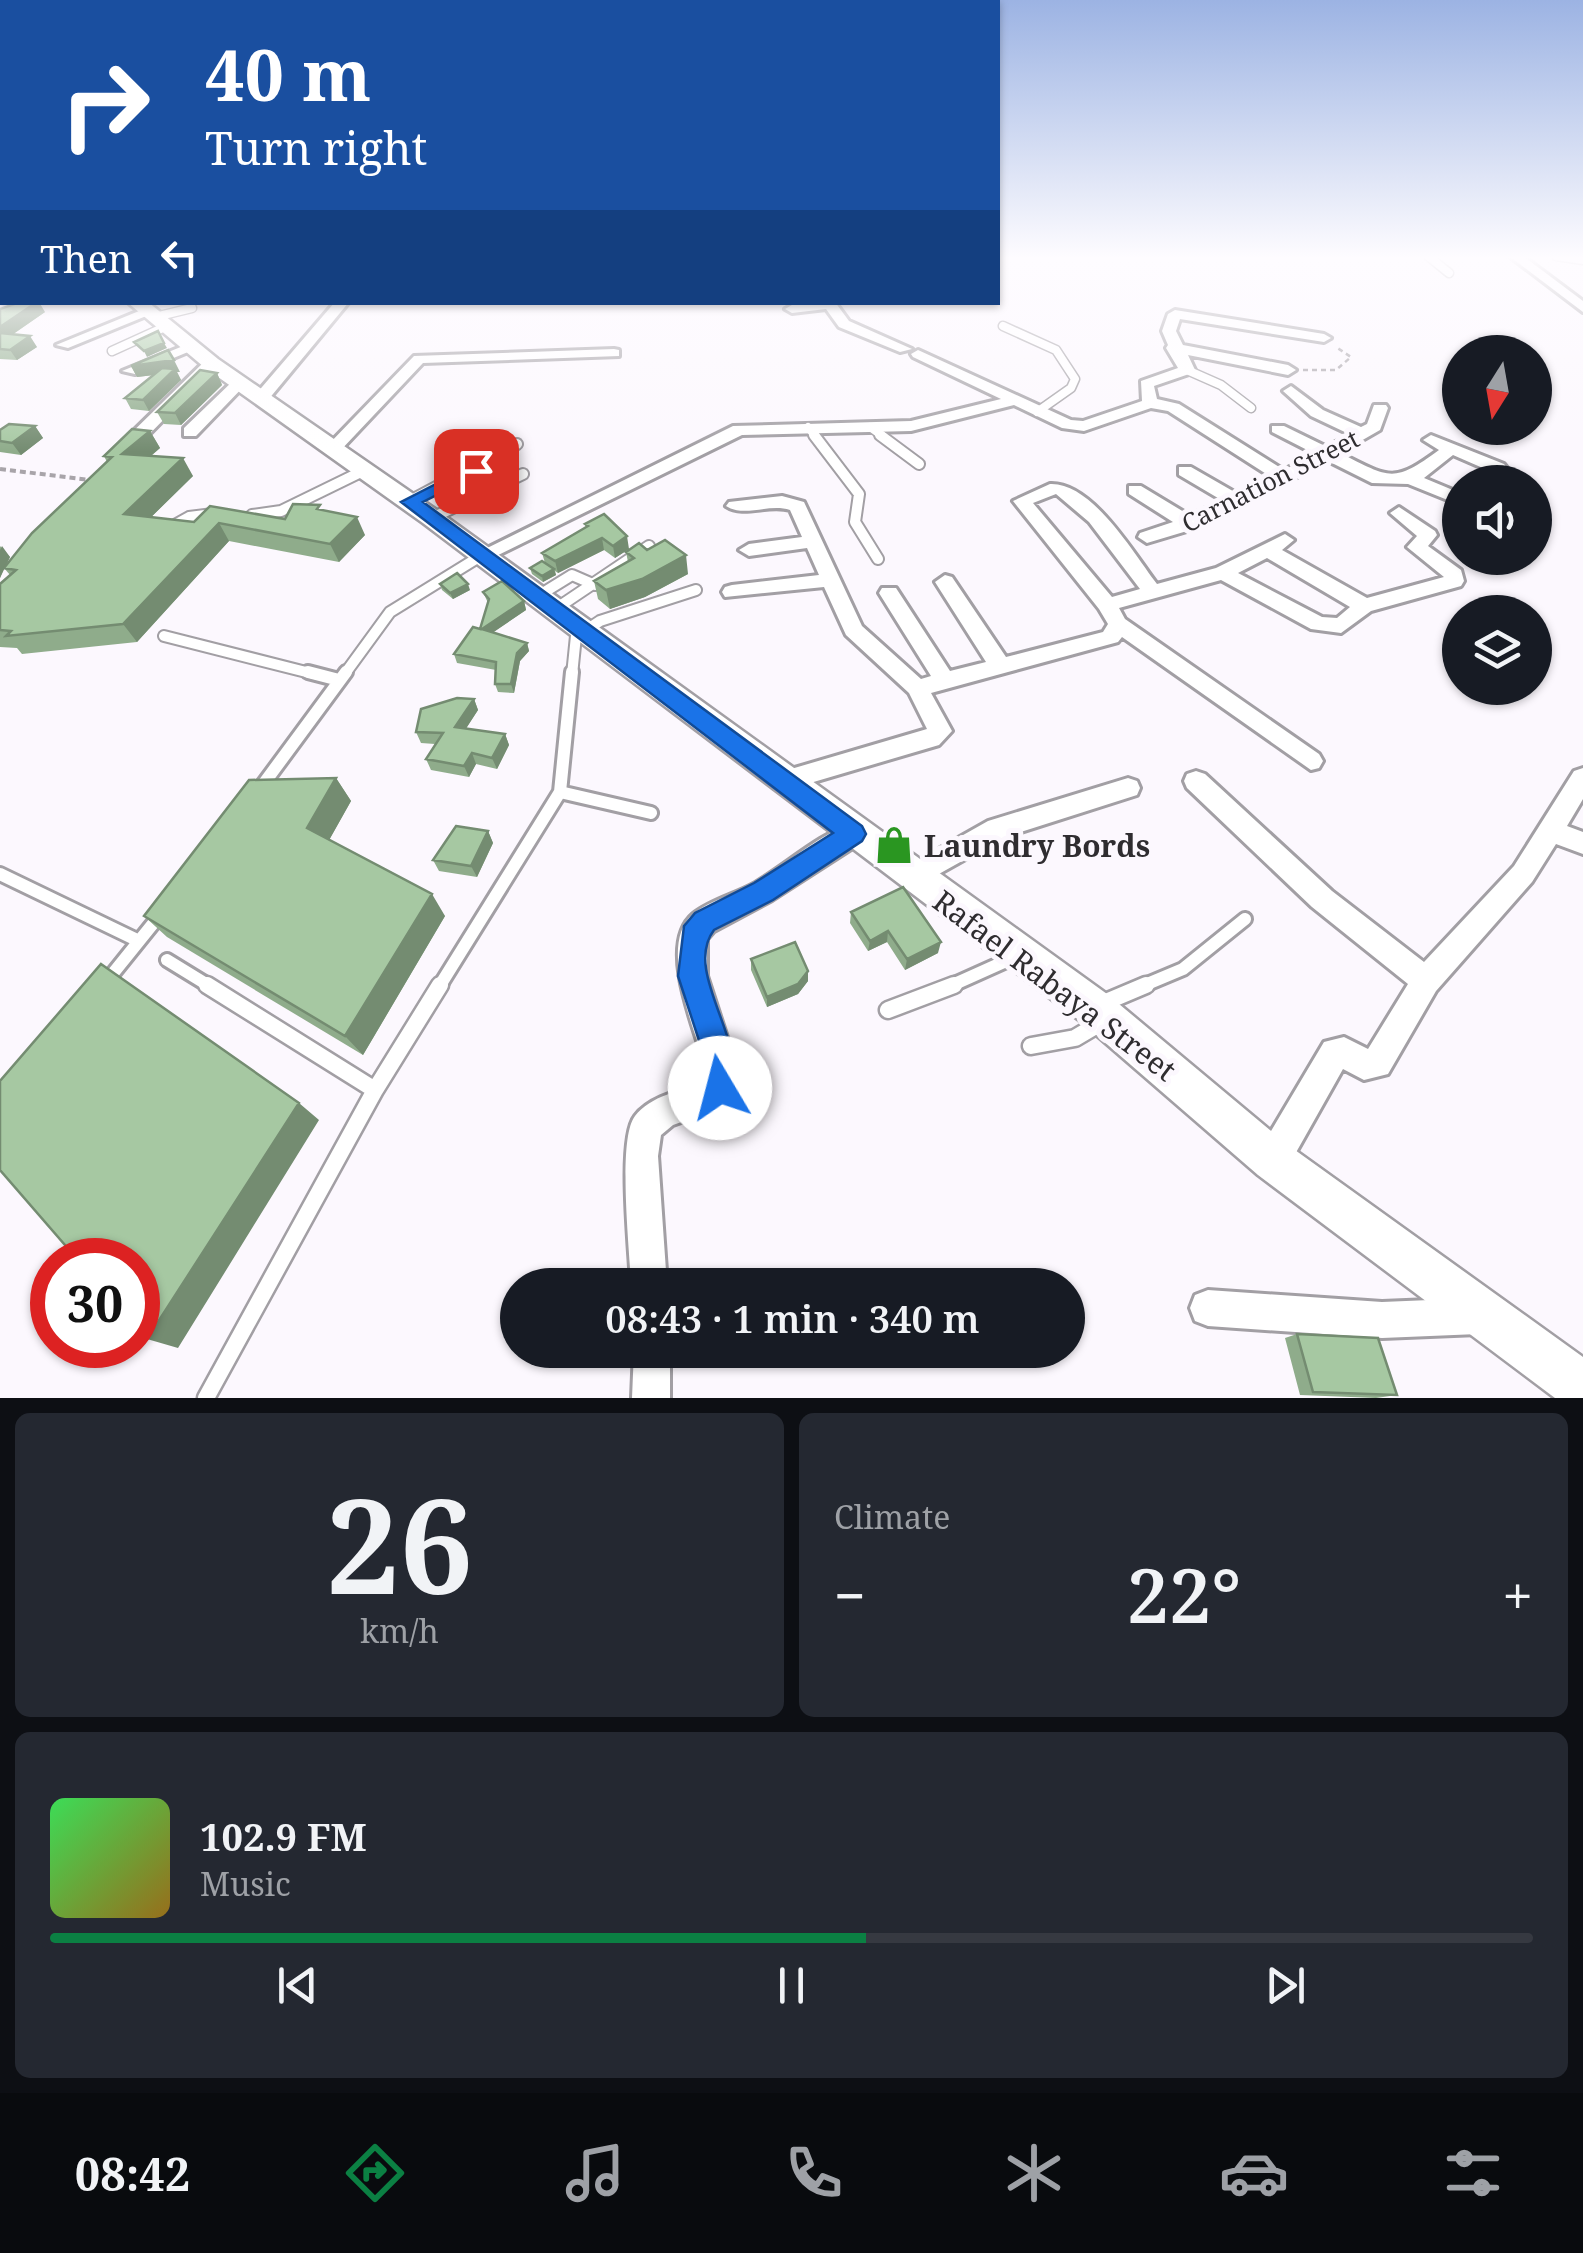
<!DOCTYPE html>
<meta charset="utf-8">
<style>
:root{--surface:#171b24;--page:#242831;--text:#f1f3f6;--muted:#9ea1a6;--line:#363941;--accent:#0b8043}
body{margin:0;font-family:"Noto Serif",serif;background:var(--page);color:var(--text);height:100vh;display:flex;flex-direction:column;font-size:38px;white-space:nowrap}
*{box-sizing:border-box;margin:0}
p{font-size:32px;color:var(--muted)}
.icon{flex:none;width:55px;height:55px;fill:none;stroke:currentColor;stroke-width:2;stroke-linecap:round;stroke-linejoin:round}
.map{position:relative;height:1398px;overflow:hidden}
.details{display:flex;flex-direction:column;gap:15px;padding:15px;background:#0d0f14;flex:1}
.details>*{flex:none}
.banner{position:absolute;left:0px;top:0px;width:1000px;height:305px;box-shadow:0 2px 8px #0004;background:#1a4fa0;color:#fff;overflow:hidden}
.needle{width:65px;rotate:191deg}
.buttons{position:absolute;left:1442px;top:335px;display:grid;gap:20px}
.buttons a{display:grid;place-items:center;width:110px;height:110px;border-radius:50%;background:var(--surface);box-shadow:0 2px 8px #0004;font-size:50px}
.speed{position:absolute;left:30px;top:1238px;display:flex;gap:20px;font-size:50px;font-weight:700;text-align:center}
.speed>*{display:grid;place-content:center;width:130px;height:130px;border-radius:50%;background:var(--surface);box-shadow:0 2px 8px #0004;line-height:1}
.speed .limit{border:15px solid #d22;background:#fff;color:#111}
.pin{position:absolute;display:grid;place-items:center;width:85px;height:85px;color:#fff;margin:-42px;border-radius:20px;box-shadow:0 5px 15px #0006}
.me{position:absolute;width:110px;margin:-55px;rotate:352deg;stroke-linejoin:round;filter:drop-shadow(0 0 8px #0008)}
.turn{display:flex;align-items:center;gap:35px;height:210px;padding:0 40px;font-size:45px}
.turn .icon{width:130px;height:130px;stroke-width:2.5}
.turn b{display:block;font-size:70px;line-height:85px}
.then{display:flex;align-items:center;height:95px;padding:0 40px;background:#0003;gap:20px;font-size:38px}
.big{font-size:75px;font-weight:600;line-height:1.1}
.details .widget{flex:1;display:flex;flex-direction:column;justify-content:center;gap:15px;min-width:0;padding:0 35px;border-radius:15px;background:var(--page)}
.details .dial{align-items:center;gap:0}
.dial b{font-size:130px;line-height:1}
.song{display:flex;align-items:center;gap:30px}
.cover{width:120px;height:120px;border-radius:15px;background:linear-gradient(135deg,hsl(130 70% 55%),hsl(40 70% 35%))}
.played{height:10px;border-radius:5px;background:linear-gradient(90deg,var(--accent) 55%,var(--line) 55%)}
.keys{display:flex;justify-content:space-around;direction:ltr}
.heat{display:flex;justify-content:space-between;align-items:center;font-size:55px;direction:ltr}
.details .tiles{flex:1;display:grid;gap:15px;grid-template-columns:1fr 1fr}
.widget:last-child{grid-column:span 2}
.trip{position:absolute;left:500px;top:1268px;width:585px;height:100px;border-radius:50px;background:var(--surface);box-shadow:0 2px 8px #0004;font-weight:600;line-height:100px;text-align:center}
.tabs{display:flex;height:160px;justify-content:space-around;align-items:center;background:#090b0e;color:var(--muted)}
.tabs .icon{width:70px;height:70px}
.tabs .on{color:var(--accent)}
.tabs b{font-size:45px;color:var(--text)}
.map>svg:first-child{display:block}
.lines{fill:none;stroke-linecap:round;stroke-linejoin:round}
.service-far3-casing{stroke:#a29fa4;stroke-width:11}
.service-far2-casing{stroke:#a29fa4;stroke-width:14}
.service-far1-casing{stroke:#a29fa4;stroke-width:18}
.service-casing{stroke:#a29fa4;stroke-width:21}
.minor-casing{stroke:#a29fa4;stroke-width:6}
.secondary-casing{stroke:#a29fa4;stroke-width:5}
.path-far1{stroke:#a8a4a9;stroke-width:2.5;stroke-dasharray:5 4;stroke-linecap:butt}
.path{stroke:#a8a4a9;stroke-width:4;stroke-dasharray:6 4;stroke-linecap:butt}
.service-far3{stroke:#fff;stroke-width:8}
.service-far2{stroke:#fff;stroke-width:10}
.service-far1{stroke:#fff;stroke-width:12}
.service{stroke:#fff;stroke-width:16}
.minor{fill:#fff;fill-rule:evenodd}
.secondary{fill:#fff;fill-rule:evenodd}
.wall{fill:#8fac8b}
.shaded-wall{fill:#748c71}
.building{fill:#a6c8a2;stroke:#748c71;stroke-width:2.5}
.route{fill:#1a73e8;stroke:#114b97;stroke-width:2.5}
.labels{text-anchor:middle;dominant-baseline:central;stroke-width:10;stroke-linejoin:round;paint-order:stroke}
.far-street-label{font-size:25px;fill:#2f2d30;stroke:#fcf8fe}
.poi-label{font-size:30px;font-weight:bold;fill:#2f2d30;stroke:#fcf8fe;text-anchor:start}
.street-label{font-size:30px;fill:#2f2d30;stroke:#fcf8fe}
</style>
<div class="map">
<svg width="1583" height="1398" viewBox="0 0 1583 1398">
<rect width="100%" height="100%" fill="#fcf8fe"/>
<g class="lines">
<g class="service-far3-casing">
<path id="service-far3" d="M 1428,256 L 1449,273
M 1556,256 L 1583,260
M 155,317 L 192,308
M 1003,326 L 1056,350 L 1075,379 L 1071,388 L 1037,412
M 112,351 L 167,326
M 1187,370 L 1221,385 L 1251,408
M 808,427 L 816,437
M 870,427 L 884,437"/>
</g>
<g class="service-far2-casing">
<path id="service-far2" d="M 814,435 L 859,494 L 855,522 L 878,559
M 880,435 L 919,464
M 410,501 L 517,444
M 252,515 L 281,511 L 365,470
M 432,518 L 523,474
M 171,527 L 189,517 L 213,514
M 538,596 L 572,575 L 595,585
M 554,610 L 649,546
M 585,631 L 600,621 L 696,590
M 164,636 L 318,675
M 344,675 L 390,612 L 479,557
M 572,675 L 577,626"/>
</g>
<g class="service-far1-casing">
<path id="service-far1" d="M 308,672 L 339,680
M 259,790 L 346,672
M 560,792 L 651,813
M 0,874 L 139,941
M 167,960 L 211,987
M 106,982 L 160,915
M 439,987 L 560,792 L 572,672
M 948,987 L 1017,956
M 1140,987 L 1183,969 L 1245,919"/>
</g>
<g class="service-casing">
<path id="service" d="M 207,985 L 375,1090
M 1101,1004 L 1146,985
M 888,1010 L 954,985
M 1031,1046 L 1075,1038 L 1102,1022
M 206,1398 L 375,1090 L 440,985"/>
</g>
<g class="minor-casing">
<path id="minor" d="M 1509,256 L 1523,256 L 1583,301 L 1583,312 Z
M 335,302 L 349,302 L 268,400 L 256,400 L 256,394 Z
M 835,302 L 849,321 L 912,349 L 900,352 L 839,327 L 826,309 L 792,313 L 785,309 L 792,305 Z
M 144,309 L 156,312 L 68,348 L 56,345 Z
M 1175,310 L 1324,334 L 1331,338 L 1324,342 L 1180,319 L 1176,331 L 1183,345 L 1288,365 L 1296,370 L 1288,375 L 1188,355 L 1195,370 L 1192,373 L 1154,386 L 1157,399 L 1179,404 L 1284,470 L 1315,454 L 1272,432 L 1272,426 L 1284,426 L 1327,447 L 1349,434 L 1311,416 L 1283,391 L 1291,386 L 1323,410 L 1361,427 L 1367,424 L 1374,405 L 1386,405 L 1388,408 L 1380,430 L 1340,453 C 1390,478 1393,484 1439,450 L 1423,440 L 1431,435 L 1504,464 L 1512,474 L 1504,482 L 1487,482 L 1492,472 L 1453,455 L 1424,478 L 1460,493 L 1460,505 L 1408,484 L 1372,483 L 1328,461 L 1197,528 L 1147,543 L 1138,537 L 1140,533 L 1173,522 L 1129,494 L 1129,486 L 1141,486 L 1189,515 L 1223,501 L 1179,475 L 1179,467 L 1191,467 L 1238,494 L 1271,477 L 1168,411 L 1151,408 L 1084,431 L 1062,428 L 1014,405 L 911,431 L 742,435 L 486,561 L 479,563 L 469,557 L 733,426 L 911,421 L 1001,399 L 913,357 L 911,354 L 918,350 L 1071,420 L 1083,421 L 1142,401 L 1141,381 L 1178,368 L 1166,348 L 1168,345 L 1162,331 L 1168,314 Z
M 188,344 L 200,347 L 135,374 L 122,371 Z
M 614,349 L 619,350 L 619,356 L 423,363 L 339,452 L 327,452 L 325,448 L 414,356 Z
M 206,360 L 219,363 L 128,456 L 116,456 L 116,448 Z
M 235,379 L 248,382 L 196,436 L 184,436 L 184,428 Z
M 1050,484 C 1092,482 1134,554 1157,584 L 1216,568 L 1285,534 L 1294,540 L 1282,550 L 1367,598 L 1444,577 L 1407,547 L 1417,536 L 1390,513 L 1399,507 L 1435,531 L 1437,535 L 1428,546 L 1461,570 L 1464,581 L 1461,586 L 1371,611 L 1341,633 L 1311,629 L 1221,580 L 1119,608 L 1125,619 L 1319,754 L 1323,761 L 1319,768 L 1311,770 L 1122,637 L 1118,642 L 931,693 L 952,731 L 939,745 L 783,791 L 774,788 L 771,781 L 774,774 L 927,729 L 909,693 L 846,635 L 824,587 L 725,597 L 722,592 L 725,587 L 732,585 L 819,575 L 807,548 L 749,556 L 739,550 L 749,544 L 802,537 L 790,510 C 769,503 744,518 726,506 L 729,502 L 782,496 L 804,502 L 862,626 L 921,679 L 931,676 L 879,593 L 882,588 L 896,588 L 950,671 L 986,662 L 935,582 L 945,575 L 952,577 L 1006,657 L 1103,632 L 1108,624 L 1099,609 L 1013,501 ZM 1056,494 L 1089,522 L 1140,589 L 1112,597 L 1033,503 ZM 1267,558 L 1350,607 L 1337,618 L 1322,617 L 1238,573 Z
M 1583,768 L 1583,799 L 1567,826 L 1583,832 L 1583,854 L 1556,844 L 1532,882 L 1436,991 L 1388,1074 L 1364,1080 L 1343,1069 L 1285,1172 L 1273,1176 L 1261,1172 L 1257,1160 L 1261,1148 L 1324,1042 L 1344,1037 L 1368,1049 L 1408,984 L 1312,907 L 1187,788 L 1184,781 L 1187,774 L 1196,771 L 1205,774 L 1332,891 L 1424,962 L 1514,866 L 1574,771 Z
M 1128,778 L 1137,781 L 1140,788 L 1137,795 L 1005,837 L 912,889 L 903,885 L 899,877 L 903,869 L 988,821 Z
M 853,823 L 862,826 L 866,834 L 862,842 L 772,900 L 714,931 L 707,939 L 707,976 L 739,1074 L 726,1106 L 673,1125 L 661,1135 L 658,1156 L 667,1285 L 631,1285 C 630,1252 617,1139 635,1116 C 650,1096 682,1090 704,1083 L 708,1074 C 697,1035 656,945 693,914 C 710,900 736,894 755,883 C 787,864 818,835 853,823 Z
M 1208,1290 L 1382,1302 L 1478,1298 L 1491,1303 L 1496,1316 L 1491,1329 L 1478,1334 L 1382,1338 L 1208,1326 L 1195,1321 L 1190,1308 L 1195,1295 Z
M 634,1350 L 670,1350 L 670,1398 L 632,1398 Z"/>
</g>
<g class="secondary-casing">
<path id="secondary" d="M 127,302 L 148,302 L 218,359 L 441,513 L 1107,994 L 1288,1145 L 1583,1357 L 1583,1398 L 1555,1398 L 1258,1175 L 1079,1020 L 423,523 L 204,367 Z"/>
</g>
<path class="path-far1" d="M 1303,370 L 1336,370 L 1351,357 L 1336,347"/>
<path class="path" d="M 0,469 L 90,480"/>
<use href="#service-far3" class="service-far3"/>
<use href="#service-far2" class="service-far2"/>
<use href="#service-far1" class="service-far1"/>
<use href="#service" class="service"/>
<use href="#minor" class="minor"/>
<use href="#secondary" class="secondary"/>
</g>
<path class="wall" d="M 0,309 L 45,312 L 12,335 L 37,347 L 17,360 L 0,359 Z
M 131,366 L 180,372 L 177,372 L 181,380 L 149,411 L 131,409 L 125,398 L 154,375 L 137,377 Z
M 217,373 L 222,385 L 181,425 L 164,424 L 157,412 Z
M 35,426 L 43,438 L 21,455 L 0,452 L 0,430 Z
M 150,431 L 160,448 L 151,456 L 193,476 L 151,517 L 194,522 L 285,519 L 323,511 L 365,535 L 339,562 L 229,541 L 137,642 L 22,654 L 17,648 L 0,647 L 0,584 L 10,575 L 4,568 L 0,578 L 0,546 L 10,557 L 6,565 L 107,462 L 104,456 Z
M 585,524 L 629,549 L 615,558 L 604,550 L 558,573 L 555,571 L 556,575 L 543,582 L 532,574 L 530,568 L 545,563 L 542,553 L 586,528 Z
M 647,550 L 688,574 L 645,597 L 610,609 L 598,599 L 594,581 L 628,562 L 626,552 Z
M 440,584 L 470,590 L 453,599 L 442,590 Z
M 483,592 L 524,601 L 526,610 L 493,632 L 527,643 L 529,651 L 520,661 L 514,693 L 498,692 L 495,684 L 496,670 L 457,663 L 454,654 L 480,629 L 488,603 Z
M 474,699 L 478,710 L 466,728 L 505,734 L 509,745 L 497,769 L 476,764 L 469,777 L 431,770 L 426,759 L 435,744 L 421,743 L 416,732 Z
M 336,778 L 351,801 L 329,840 L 445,916 L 363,1055 L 167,937 L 144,916 Z
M 488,831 L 493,843 L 477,877 L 439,871 L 433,860 Z
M 851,912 L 938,953 L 905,970 L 887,942 L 868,951 L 850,923 Z
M 751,959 L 808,981 L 798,994 L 767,1007 L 751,970 Z
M 1297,1334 L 1397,1395 L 1376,1398 L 1300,1395 L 1285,1338 Z"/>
<path class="shaded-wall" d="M 37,302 L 39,302 L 45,312 L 0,343 L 0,327 Z
M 30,336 L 37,347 L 17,360 L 10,350 Z
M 164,343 L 167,348 L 147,357 L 144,351 Z
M 174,360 L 180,372 L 177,372 L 181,380 L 149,411 L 143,400 L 171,373 L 137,377 L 131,366 Z
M 217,373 L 222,385 L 181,425 L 175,413 Z
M 35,426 L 43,438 L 21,455 L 12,443 Z
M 150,431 L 160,448 L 133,471 L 122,454 Z
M 183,458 L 193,476 L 136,532 L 124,514 Z
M 357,517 L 365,535 L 339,562 L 330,544 Z
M 219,523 L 229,541 L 137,642 L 123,624 Z
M 627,536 L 629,549 L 615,558 L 613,546 Z
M 602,538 L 604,550 L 558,573 L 555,561 Z
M 2,546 L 10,557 L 0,578 L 0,550 Z
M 686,555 L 688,574 L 645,597 L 610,609 L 606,590 Z
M 554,569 L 556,575 L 543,582 L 542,576 Z
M 468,584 L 470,590 L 453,599 L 450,593 Z
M 524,601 L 526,610 L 485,638 L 482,629 Z
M 527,643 L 529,651 L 520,661 L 514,693 L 511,684 L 517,653 Z
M 474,699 L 478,710 L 460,738 L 455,727 Z
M 505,734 L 509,745 L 497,769 L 492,758 Z
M 472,753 L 476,764 L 469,777 L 464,766 Z
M 336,778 L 351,801 L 323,851 L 307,828 Z
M 488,831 L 493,843 L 477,877 L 471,866 Z
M 432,894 L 445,916 L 363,1055 L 345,1036 Z
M 888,931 L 887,942 L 868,951 L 870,941 Z
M 941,942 L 938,953 L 905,970 L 907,959 Z
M 808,971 L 808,981 L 798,994 L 767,1007 L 767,997 Z
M 299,1103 L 319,1120 L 178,1348 L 147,1339 Z"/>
<path class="building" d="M 20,302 L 37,302 L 0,327 L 0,309 Z
M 158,331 L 164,343 L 144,351 L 134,342 Z
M 0,333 L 30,336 L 10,350 L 0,349 Z
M 168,350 L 174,360 L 131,366 Z
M 162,368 L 175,369 L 143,400 L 125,398 Z
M 200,370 L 217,373 L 175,413 L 157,412 Z
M 9,424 L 35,426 L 12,443 L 0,441 L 0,430 Z
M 132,429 L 150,431 L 122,454 L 183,458 L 124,514 L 194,522 L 210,506 L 285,519 L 293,504 L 320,505 L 317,509 L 357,517 L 330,544 L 219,523 L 123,624 L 6,636 L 11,631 L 0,630 L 0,584 L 16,570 L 4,568 L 32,533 L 112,457 L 104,456 Z
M 604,514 L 627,536 L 613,546 L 602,538 L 555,561 L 542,553 L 588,526 L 585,524 Z
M 665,540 L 686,555 L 642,579 L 606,590 L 594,581 L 634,558 L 626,552 L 639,543 L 647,550 Z
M 542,561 L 554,569 L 542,576 L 530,568 Z
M 457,573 L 468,584 L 450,593 L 440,584 Z
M 502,581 L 524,601 L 482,629 L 527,643 L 517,653 L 511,684 L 495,684 L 496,662 L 454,654 L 473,627 L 480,629 L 489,599 L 483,592 Z
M 457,698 L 474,699 L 455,727 L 505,734 L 492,758 L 472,753 L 464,766 L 426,759 L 443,733 L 416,732 L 421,709 Z
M 336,778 L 307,828 L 432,894 L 345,1036 L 144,916 L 249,780 Z
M 456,826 L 488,831 L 471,866 L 433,860 Z
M 903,887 L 941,942 L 907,959 L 888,931 L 870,941 L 851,912 Z
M 795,942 L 808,971 L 798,984 L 767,997 L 751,959 Z
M 101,964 L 299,1103 L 147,1339 L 138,1328 L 138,1260 L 78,1260 L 0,1170 L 0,1081 Z
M 1297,1334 L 1378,1338 L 1397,1395 L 1313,1392 Z"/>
<linearGradient id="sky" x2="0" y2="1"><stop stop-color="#9cb3e3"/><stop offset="0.57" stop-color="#fefcff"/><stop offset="1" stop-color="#fefcff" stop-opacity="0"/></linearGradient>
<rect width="1583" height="452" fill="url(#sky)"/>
<path class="route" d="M 469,467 L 484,471 L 423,502 L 862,826 L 866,834 L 862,841 L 773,900 L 714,930 C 681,973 753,1047 731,1099 L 720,1104 L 709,1099 L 704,1088 L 707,1065 L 678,976 L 684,926 L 695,913 L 754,883 L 833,833 L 401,502 Z"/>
<defs>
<g id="shop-bare" transform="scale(3)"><path d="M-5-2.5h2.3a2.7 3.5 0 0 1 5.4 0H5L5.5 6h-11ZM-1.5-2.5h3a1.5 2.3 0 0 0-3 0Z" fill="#2a9621" stroke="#fcf8fe" stroke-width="2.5" paint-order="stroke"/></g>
</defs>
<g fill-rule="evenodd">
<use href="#shop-bare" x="894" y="845"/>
</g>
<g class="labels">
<g class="far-street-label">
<text transform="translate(1270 480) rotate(-27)">Carnation Street</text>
</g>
<g class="poi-label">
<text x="924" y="845">Laundry Bords</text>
</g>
<g class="street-label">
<text transform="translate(1055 985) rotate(37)">Rafael Rabaya Street</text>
</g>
</g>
</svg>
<div class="buttons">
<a><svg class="needle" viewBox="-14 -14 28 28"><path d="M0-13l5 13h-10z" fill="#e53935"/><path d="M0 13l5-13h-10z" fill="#9ea1a6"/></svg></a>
<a><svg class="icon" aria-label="sound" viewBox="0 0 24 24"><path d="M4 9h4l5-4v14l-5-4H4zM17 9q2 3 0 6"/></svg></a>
<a><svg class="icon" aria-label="layers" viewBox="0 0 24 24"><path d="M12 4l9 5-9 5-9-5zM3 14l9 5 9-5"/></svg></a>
</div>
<div class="speed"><div class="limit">30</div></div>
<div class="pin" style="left:476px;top:471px;background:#d93025"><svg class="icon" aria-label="arrive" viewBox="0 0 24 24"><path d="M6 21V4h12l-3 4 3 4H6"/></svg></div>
<svg class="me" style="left:720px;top:1088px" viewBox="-20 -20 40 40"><circle r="19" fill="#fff"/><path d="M0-13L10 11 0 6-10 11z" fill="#1a73e8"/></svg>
<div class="trip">08:43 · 1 min · 340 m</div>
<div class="banner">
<div class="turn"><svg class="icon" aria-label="right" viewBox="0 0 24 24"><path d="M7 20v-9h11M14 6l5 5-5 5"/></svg><div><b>40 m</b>Turn right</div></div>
<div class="then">Then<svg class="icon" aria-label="left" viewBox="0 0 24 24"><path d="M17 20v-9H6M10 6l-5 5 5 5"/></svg></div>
</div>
</div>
<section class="details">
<div class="tiles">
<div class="widget dial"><b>26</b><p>km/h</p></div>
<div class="widget"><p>Climate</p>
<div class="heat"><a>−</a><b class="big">22°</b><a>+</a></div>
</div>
<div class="widget">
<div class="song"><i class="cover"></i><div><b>102.9 FM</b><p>Music</p></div></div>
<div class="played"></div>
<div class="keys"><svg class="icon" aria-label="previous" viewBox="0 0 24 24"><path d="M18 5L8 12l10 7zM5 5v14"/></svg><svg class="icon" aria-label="pause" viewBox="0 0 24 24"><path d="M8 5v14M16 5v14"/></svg><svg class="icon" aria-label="next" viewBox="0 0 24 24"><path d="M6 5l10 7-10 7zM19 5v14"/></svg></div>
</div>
</div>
</section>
<nav class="tabs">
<b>08:42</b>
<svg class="icon on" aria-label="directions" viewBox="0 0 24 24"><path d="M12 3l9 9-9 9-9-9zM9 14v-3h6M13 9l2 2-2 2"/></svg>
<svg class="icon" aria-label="music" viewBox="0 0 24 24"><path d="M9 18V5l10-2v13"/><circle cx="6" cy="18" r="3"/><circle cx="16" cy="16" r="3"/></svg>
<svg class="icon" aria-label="phone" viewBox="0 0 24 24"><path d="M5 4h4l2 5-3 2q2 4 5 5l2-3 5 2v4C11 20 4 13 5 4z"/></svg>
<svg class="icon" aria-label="climate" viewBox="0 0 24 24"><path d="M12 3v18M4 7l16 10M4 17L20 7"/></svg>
<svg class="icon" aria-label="car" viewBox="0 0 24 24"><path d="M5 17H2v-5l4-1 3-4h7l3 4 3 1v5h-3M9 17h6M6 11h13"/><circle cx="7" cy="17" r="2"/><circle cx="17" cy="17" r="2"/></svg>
<svg class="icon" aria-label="filters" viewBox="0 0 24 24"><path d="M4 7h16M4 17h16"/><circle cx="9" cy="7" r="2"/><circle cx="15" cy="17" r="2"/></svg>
</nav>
